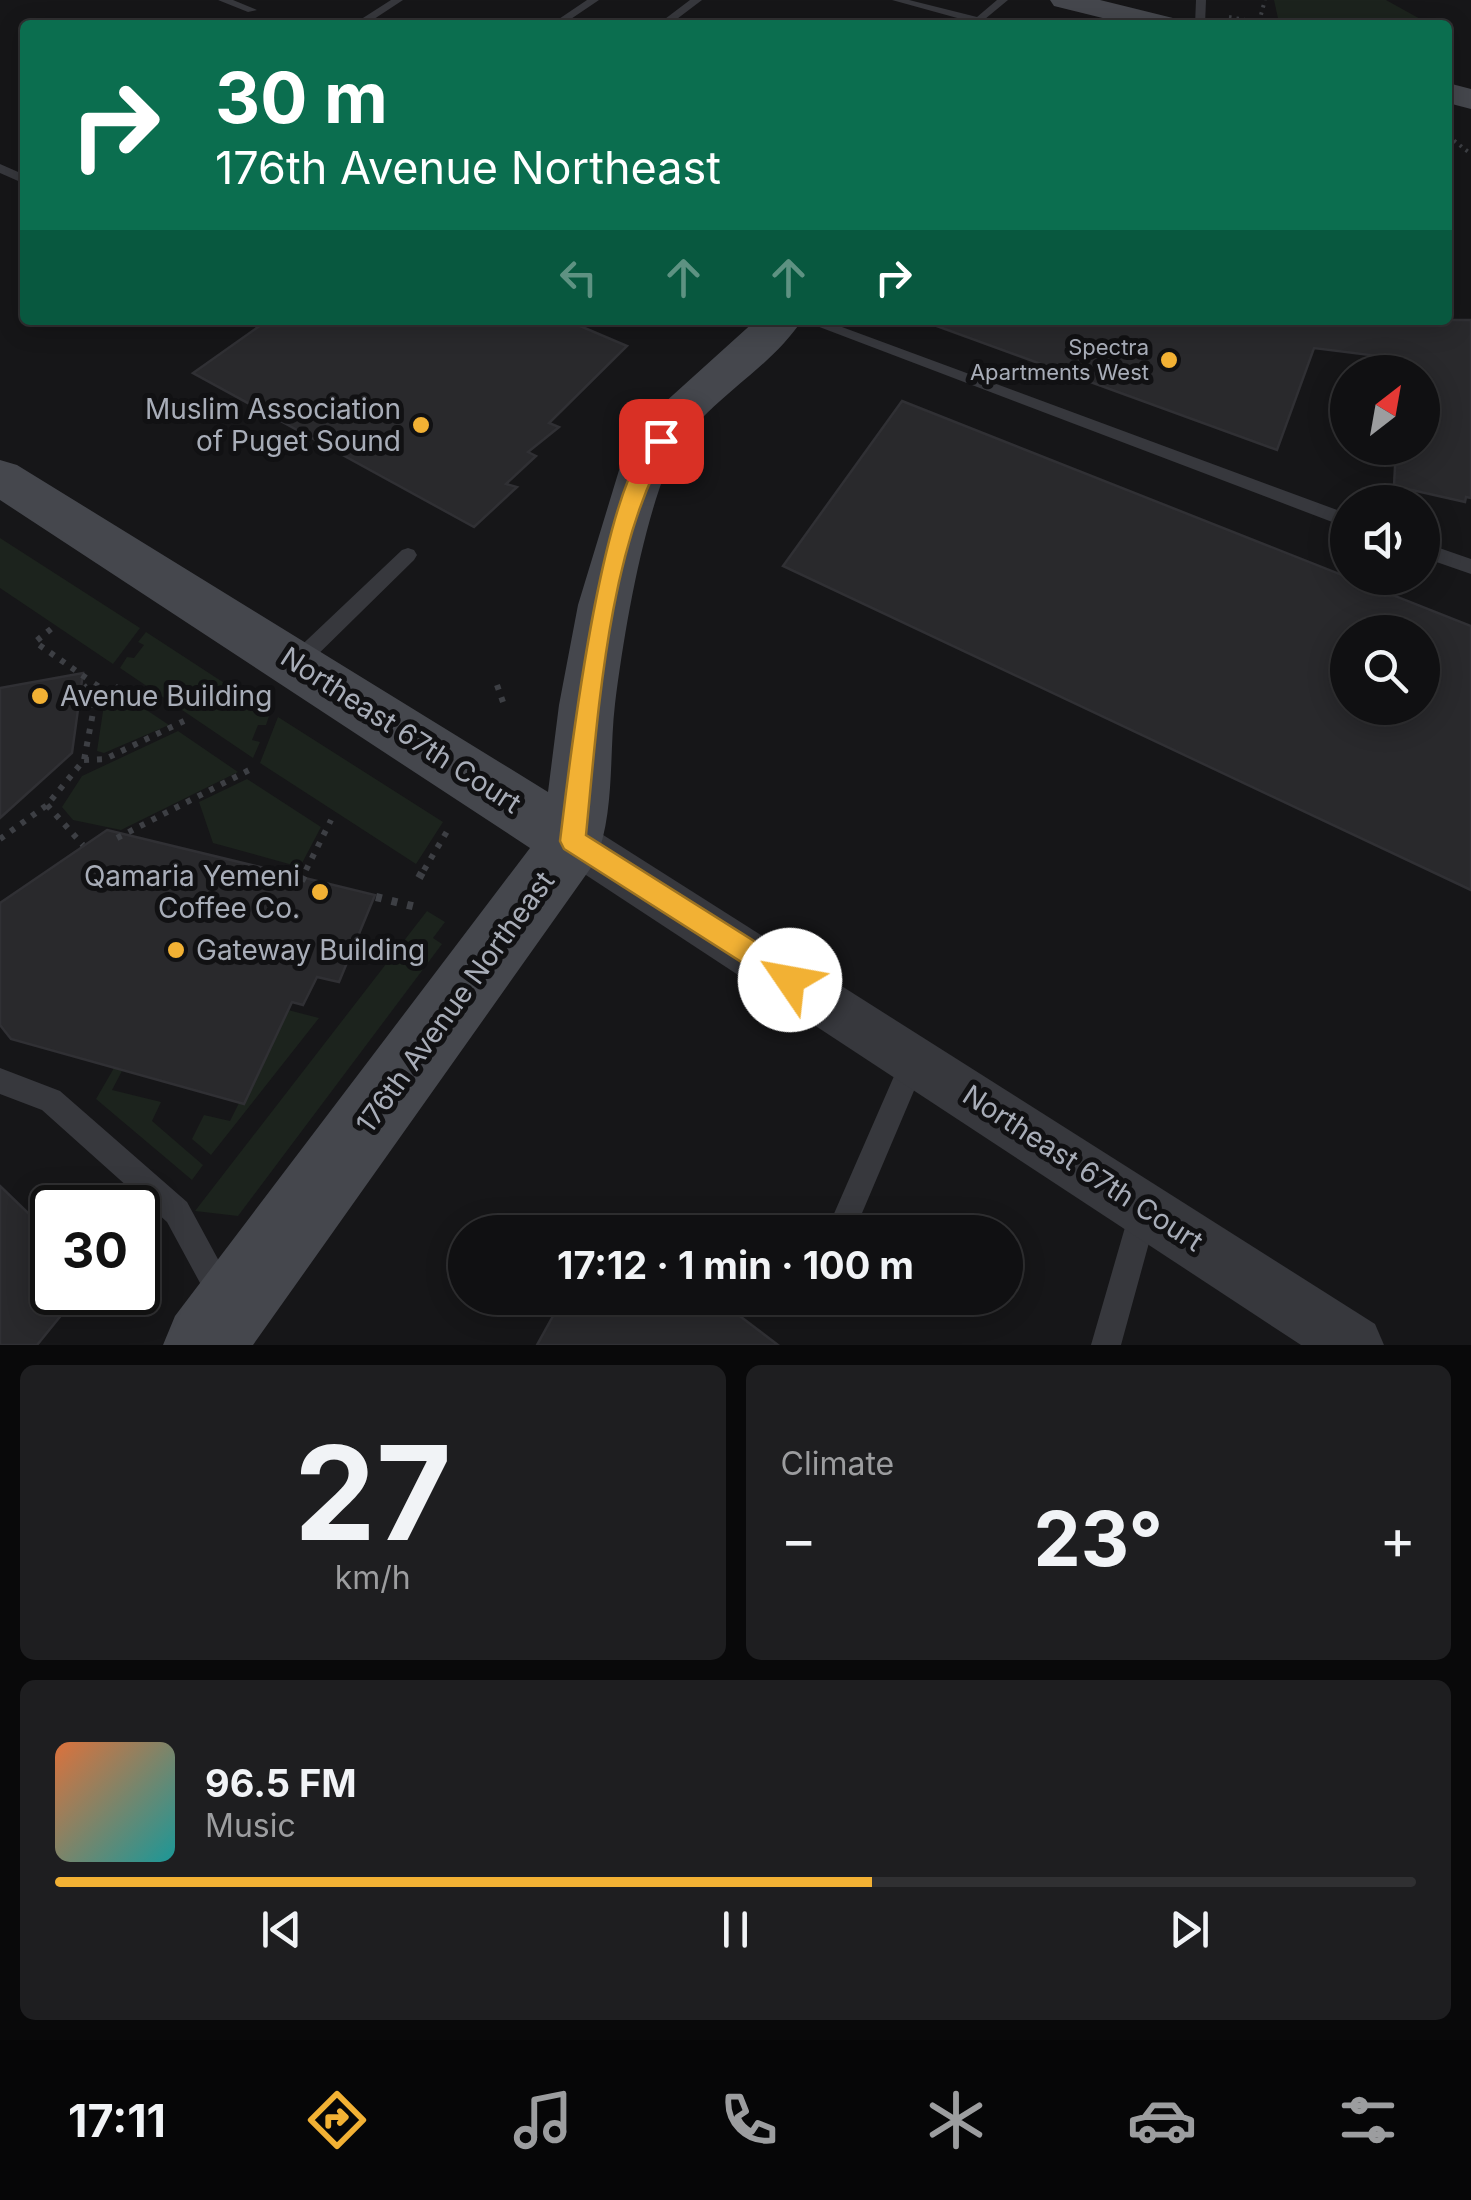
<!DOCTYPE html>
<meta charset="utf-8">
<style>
:root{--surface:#101012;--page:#1e1e20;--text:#f1f3f6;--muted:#9c9d9f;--line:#303032;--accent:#f2b134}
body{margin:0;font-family:Inter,sans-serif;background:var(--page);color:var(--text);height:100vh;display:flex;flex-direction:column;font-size:38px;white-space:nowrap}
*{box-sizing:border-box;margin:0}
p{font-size:32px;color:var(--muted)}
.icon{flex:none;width:55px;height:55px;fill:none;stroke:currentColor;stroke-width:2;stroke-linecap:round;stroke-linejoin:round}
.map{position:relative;height:1345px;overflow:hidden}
.details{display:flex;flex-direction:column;gap:20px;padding:20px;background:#09090a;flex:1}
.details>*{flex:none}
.top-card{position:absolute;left:20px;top:20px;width:1432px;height:305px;border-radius:10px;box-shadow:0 5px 25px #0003,0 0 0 2px var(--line);background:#0b6e4f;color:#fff;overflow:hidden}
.needle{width:65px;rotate:31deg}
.tools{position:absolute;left:1330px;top:355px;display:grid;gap:20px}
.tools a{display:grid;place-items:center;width:110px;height:110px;border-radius:50%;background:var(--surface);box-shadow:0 5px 25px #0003,0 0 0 2px var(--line);font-size:50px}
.speed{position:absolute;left:30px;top:1185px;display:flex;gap:20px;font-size:50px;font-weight:700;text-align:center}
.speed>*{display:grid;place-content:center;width:130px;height:130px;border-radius:50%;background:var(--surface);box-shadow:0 5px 25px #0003,0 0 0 2px var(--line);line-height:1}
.speed .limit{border:5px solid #111;border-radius:15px;background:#fff;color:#111}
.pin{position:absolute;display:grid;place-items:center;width:85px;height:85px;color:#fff;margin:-42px;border-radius:20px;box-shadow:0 5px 15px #0006}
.me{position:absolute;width:110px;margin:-55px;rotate:303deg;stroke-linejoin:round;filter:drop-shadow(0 0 8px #0008)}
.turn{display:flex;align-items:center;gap:35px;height:210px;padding:0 30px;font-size:45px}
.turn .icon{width:130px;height:130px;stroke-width:2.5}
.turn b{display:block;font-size:70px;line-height:85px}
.lanes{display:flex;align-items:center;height:95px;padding:0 30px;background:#0003;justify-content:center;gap:50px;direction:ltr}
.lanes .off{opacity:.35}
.big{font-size:75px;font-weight:700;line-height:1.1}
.details .tile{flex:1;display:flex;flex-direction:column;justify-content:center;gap:15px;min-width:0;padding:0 35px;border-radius:15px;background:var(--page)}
.details .dial{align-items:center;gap:0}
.dial b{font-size:130px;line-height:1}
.song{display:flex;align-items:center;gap:30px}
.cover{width:120px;height:120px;border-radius:15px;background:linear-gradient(135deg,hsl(20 70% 55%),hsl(180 70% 35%))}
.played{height:10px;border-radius:5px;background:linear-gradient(90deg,var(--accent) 60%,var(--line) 60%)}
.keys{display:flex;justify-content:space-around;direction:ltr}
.heat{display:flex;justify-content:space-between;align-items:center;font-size:55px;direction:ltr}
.details .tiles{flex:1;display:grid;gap:20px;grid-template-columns:1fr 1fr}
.tile:last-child{grid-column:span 2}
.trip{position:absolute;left:448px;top:1215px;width:575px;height:100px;border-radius:50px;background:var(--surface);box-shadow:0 5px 25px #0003,0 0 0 2px var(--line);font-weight:700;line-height:100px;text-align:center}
.tab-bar{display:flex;height:160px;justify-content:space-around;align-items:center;background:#060607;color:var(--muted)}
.tab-bar .icon{width:70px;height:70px}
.tab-bar .selected{color:var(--accent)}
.tab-bar b{font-size:45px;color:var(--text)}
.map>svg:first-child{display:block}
.green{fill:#1c231d}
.building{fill:#29292c;stroke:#303034;stroke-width:2.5;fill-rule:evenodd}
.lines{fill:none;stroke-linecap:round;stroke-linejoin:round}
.path-far2{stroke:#3d3f44;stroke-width:4;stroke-dasharray:2.5 5;stroke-linecap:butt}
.path-far1{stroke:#3d3f44;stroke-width:6;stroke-dasharray:5 8;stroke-linecap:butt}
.path{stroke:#3d3f44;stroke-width:8;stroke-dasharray:6 10;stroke-linecap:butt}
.lane{fill:#37383d;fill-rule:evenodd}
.street{fill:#37383d;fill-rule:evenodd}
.secondary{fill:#45474d;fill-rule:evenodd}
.route{fill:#f2b134;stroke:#9d7322;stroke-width:2.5}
.poi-dot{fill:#f2b134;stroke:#111113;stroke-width:4}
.labels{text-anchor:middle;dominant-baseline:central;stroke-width:10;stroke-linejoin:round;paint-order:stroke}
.far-poi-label{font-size:22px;fill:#a8adb8;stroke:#111113;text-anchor:end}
.poi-label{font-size:28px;fill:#a8adb8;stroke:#111113;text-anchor:end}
.street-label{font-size:28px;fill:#a8adb8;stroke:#111113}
</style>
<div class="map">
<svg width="1471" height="1345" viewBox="0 0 1471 1345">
<rect width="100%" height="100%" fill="#161618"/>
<path class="green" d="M 1274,0 L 1386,0 L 1431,25 L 1288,25 L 1279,23 Z
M 0,538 L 140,628 L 113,664 L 0,588 Z
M 146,632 L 270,713 L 266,725 L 258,725 L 252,740 L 260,742 L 253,758 L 120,668 L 127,657 L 134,658 L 144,645 L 138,642 Z
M 124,695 L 169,725 L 104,753 L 97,751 L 105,698 Z
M 278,717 L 443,822 L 416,864 L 260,763 Z
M 178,731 L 238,772 L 121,830 L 73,820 L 62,807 L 82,776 Z
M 247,779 L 321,827 L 300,867 L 213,843 L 199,802 Z
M 427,911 L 445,922 L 433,938 L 442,944 L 238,1216 L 195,1211 Z
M 288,1010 L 319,1018 L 211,1155 L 192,1139 L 204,1115 L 230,1121 L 239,1103 L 244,1103 Z
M 114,1068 L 122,1071 L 112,1090 L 161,1102 L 152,1121 L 203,1165 L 192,1180 L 96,1099 Z"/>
<path class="building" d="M 268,320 L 566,320 L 627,346 L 549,423 L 559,427 L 528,452 L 536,456 L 506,484 L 517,487 L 474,527 L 193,373 Z
M 932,320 L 1471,320 L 1471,498 L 1466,497 L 1465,502 L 1394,486 L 1396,448 L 1422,448 L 1422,372 L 1387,372 L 1394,358 L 1314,348 L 1277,450 L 931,324 Z
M 902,401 L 1471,626 L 1471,890 L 783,566 ZM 1348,632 L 1422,632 L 1422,708 L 1348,708 Z
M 83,673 L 72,753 L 0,818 L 0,688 Z
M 107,830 L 375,895 L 339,982 L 317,977 L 303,1005 L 292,1002 L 244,1104 L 11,1039 L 0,1025 L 0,903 Z
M 0,1186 L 52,1236 L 52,1292 L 80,1292 L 37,1345 L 0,1345 Z
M 563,1298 L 716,1298 L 778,1345 L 537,1345 Z"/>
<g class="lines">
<path class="path-far2" d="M 1229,17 L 1272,25
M 1259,22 L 1265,0
M 1448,136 L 1471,154"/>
<path class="path-far1" d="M 51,629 L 35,642 L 92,682
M 497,685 L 503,702
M 84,760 L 105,759 L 184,721
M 47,805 L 83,845
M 117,838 L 253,768
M 0,839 L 47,805 L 84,760 L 96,697 L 84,689 L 92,682 L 110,694 L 125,681
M 306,870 L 331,820
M 424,870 L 449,828"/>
<path class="path" d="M 419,878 L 425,867
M 301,881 L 308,867
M 376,897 L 420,908"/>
<path class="lane" d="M 218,0 L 233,0 L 257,10 L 248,12 Z
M 391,0 L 403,0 L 365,25 L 352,25 Z
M 587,0 L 599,0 L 562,25 L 550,25 Z
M 690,0 L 702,0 L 669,25 L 657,25 Z
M 892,0 L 909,0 L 977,17 L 997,0 L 1008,0 L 979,24 Z
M 1196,0 L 1206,0 L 1205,25 L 1195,25 Z
M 0,164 L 25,175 L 25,184 L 0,173 Z
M 801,320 L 823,320 L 1348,514 L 1348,528 Z
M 1422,542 L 1471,559 L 1471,574 L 1422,557 Z
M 408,548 L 414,550 L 417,555 L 414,560 L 303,669 L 289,669 L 286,663 L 289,657 L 402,550 Z
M 914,1047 L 923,1051 L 927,1060 L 854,1232 L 826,1232 L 905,1051 Z
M 0,1068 L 60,1091 L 187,1202 L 232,1285 L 236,1295 L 232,1305 L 222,1309 L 212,1305 L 167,1222 L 42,1110 L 0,1094 Z
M 1144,1196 L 1154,1200 L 1158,1210 L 1121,1345 L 1091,1345 L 1130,1210 L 1134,1200 Z
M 798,1298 L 826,1298 L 820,1313 L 810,1317 L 800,1313 L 796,1303 Z"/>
<path class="street" d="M 573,820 L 589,826 L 1375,1324 L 1384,1345 L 1301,1345 L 557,856 L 551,841 L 557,826 Z"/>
<path class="secondary" d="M 1050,0 L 1100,0 L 1177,19 L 1182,25 L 1131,25 L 1054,6 Z
M 1448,83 L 1471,89 L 1471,109 L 1448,103 Z
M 756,320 L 802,320 C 765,377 690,407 665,473 C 640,539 624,633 615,704 C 609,755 615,814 595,862 L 253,1345 L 163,1345 L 175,1316 L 530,848 L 0,500 L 0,460 L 17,465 L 548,792 L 559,705 L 578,605 L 620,467 L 663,404 Z"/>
</g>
<path class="route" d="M 661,434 L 671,441 C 608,544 598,715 586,835 L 800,970 L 804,980 L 800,989 L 790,993 L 564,849 L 560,841 C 568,776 603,455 661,434 Z"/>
<g class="poi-dot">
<circle cx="1169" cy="360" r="10"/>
<circle cx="421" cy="425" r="10"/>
<circle cx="40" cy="696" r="10"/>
<circle cx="320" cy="892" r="10"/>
<circle cx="176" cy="950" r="10"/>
</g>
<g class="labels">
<g class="far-poi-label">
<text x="1149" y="347">Spectra<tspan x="1149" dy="25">Apartments West</tspan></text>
</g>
<g class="poi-label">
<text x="401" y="409">Muslim Association<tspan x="401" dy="32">of Puget Sound</tspan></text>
<text x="60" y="696" text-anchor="start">Avenue Building</text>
<text x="300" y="876">Qamaria Yemeni<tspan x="300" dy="32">Coffee Co.</tspan></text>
<text x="196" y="950" text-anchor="start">Gateway Building</text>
</g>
<g class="street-label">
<text transform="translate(401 730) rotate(33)">Northeast 67th Court</text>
<text transform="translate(455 1002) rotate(-54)">176th Avenue Northeast</text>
<text transform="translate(1083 1168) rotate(33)">Northeast 67th Court</text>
</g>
</g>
</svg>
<div class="tools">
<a><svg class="needle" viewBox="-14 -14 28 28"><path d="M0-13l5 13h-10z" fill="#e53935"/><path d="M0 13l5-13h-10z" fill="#9c9d9f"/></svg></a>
<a><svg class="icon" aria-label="sound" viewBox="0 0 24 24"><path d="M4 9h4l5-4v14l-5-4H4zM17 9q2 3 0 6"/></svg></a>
<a><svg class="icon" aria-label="search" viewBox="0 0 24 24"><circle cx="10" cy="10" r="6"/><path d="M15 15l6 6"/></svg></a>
</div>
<div class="speed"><div class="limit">30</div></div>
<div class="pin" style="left:661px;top:441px;background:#d93025"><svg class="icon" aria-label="arrive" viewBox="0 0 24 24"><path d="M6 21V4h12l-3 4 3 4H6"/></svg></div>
<svg class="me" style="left:790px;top:980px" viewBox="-20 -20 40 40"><circle r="19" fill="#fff"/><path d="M0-13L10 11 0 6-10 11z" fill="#f2b134"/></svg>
<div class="trip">17:12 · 1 min · 100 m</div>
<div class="top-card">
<div class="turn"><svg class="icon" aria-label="right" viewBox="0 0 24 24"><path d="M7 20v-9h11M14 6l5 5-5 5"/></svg><div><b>30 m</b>176th Avenue Northeast</div></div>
<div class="lanes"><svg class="icon off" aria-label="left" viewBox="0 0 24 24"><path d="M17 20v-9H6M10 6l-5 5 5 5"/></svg><svg class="icon off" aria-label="ahead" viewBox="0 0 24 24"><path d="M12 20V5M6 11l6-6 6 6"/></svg><svg class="icon off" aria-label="ahead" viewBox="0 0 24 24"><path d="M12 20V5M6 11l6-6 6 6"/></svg><svg class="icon" aria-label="right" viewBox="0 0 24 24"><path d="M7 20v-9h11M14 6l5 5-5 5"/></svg></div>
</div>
</div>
<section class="details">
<div class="tiles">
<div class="tile dial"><b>27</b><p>km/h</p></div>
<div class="tile"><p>Climate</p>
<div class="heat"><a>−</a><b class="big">23°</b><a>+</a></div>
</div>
<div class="tile">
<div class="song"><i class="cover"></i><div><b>96.5 FM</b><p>Music</p></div></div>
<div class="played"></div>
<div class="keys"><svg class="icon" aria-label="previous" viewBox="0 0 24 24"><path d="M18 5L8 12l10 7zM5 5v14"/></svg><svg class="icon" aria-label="pause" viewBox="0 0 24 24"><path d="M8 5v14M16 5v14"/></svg><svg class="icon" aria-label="next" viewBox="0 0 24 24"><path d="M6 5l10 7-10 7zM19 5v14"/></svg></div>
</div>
</div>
</section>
<nav class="tab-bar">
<b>17:11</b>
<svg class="icon selected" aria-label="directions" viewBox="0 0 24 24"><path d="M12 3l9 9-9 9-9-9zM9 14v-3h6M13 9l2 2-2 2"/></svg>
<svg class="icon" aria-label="music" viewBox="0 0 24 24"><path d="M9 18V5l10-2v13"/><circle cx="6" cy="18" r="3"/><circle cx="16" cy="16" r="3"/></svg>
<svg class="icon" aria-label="phone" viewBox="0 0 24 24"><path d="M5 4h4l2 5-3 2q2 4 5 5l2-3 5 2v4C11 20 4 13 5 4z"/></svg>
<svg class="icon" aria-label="climate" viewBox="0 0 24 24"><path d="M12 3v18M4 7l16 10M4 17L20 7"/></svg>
<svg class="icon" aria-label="car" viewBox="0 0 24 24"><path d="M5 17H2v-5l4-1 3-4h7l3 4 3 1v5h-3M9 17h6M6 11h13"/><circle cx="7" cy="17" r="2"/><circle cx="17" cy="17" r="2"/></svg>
<svg class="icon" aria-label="filters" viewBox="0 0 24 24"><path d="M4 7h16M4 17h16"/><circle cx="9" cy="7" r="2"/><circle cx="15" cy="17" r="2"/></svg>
</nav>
